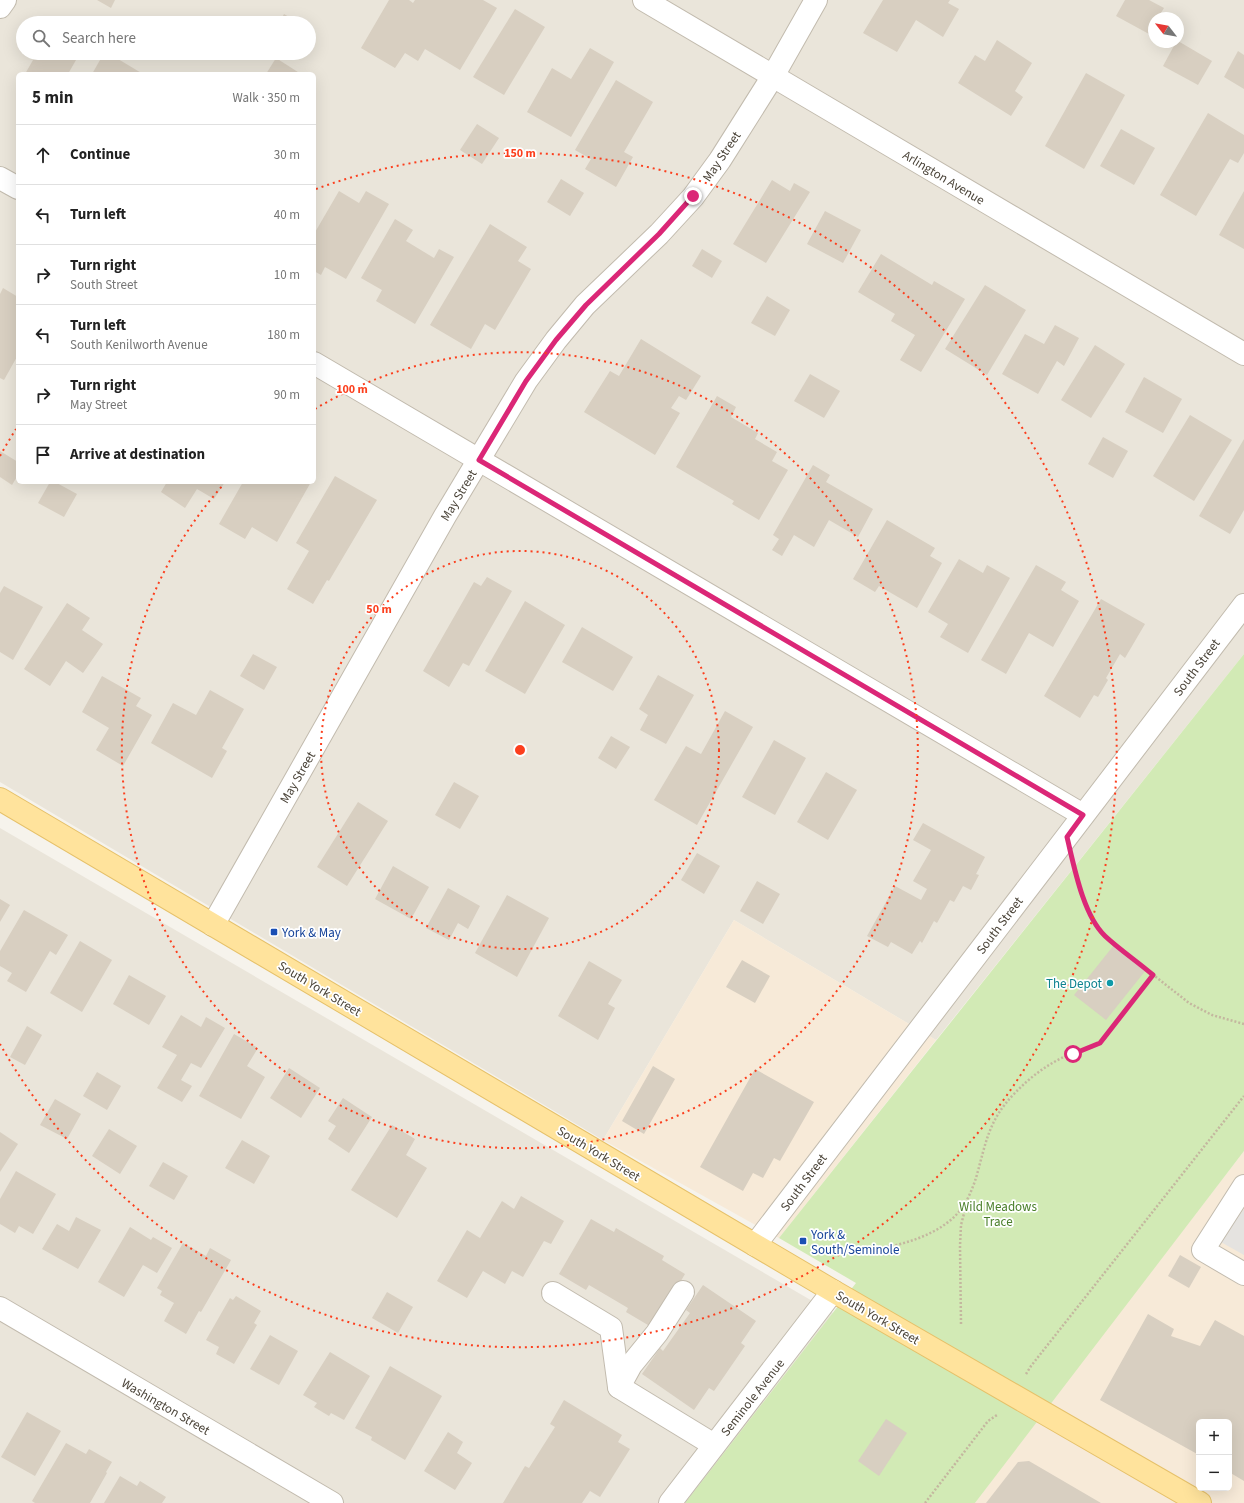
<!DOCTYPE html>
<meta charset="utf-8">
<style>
:root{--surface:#fff;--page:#f2f2f2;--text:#222;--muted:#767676;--line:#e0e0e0}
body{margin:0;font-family:"Source Sans 3",sans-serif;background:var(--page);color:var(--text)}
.controls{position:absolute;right:12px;bottom:12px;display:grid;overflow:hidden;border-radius:6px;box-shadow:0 4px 16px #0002}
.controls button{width:36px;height:36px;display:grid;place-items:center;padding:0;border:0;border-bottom:1px solid var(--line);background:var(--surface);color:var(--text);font:20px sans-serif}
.compass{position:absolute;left:1148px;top:12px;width:36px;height:36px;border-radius:50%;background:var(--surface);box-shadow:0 4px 16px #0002;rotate:301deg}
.stop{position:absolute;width:12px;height:12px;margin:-9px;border:3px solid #db2777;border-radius:50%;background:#fff}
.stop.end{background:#db2777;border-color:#fff;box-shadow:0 1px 4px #0008}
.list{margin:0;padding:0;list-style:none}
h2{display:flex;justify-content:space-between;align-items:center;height:52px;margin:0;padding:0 16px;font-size:17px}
h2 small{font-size:13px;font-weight:400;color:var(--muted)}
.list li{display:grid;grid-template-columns:26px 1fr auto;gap:12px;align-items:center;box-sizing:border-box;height:60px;padding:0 16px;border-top:1px solid var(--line)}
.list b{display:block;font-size:15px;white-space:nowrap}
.list p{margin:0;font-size:13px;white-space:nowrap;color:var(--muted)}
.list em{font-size:13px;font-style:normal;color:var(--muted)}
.icon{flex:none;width:22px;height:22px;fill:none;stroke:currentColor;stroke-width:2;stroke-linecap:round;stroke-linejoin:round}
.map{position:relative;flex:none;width:1244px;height:1503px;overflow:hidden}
.search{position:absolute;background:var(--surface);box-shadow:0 4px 16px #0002;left:16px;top:16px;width:300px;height:44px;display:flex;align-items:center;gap:10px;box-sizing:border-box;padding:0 14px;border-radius:22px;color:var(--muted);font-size:15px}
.panel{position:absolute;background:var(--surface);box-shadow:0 4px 16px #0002;left:16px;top:72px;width:300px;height:412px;border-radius:6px}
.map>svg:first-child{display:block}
.residential{fill:#eae5da;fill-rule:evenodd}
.commercial{fill:#f7ead8;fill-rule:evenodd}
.green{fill:#d2eab5}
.parking{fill:#e5e3e0}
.building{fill:#d8cfc1}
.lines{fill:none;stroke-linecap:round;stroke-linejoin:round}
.minor-casing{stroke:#c2bbae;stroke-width:24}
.major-casing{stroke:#e6c16a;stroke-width:24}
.path{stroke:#c4b79f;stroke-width:2.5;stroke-dasharray:2 2;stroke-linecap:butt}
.minor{stroke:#fff;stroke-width:22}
.major{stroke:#ffe39c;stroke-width:22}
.route{stroke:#db2777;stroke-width:5}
.ring{fill:none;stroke:#fc3f1d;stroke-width:2;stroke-dasharray:2 4}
.transit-dot{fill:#1a4fb4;stroke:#fff;stroke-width:1.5}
.culture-dot{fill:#0f9aa8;stroke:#fff;stroke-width:1.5}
.labels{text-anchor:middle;stroke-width:3.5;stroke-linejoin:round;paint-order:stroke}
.street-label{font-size:13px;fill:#4b4439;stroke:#fff}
.transit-label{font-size:13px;fill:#164399;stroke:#fff;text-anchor:start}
.culture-label{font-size:13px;fill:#0d838f;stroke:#fff;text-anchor:end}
.park-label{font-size:13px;fill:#4a7f2a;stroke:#fff}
.centre{fill:#fc3f1d;stroke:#fff;stroke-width:2}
.ring-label{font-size:12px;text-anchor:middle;font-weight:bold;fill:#fc3f1d;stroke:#fff;stroke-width:3.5;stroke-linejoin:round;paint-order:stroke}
</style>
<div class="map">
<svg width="1244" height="1503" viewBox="0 0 1244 1503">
<rect width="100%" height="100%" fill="#f6f3ec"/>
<!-- residential -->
<g class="residential">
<path d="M0 0H1244V654L936 1040 734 920 603 1140 0 782ZM1154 18H1178V42H1154ZM23 23H309V53H23ZM18 74H314V482H18Z"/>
<polygon points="0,828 833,1313 685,1503 0,1503"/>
</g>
<!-- commercial -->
<g class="commercial">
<polygon points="734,920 936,1040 779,1238 603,1140"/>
<path d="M1244 1151V1503H975L1063 1386ZM1199 1422H1229V1488H1199Z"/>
</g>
<!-- green -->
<polygon class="green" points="1244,654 1244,1151 975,1503 685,1503 856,1283 779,1238"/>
<!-- parking -->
<polygon class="parking" points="1244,1209 1244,1255 1219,1241"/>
<!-- building -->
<g class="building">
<polygon points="97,0 115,0 111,8"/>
<polygon points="389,0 409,0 413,3 415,0 483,0 497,8 460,70 425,49 418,61 405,53 395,68 361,48"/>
<polygon points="883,0 950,0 948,3 959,9 943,37 916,20 897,52 863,33"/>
<polygon points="1125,0 1149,0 1164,8 1158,18 1154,18 1154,25 1149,34 1116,16"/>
<polygon points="515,9 545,27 504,95 473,77"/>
<polygon points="284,14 299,23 279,23"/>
<polygon points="997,40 1032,63 1015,91 1023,97 1011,116 958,83 975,55 985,61"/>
<polygon points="1178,41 1212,61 1198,85 1163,66 1176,42"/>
<polygon points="590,48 614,62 571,137 527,112 552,68 571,79"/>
<polygon points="1238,51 1244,55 1244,89 1224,77"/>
<polygon points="37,53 80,53 68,74 25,74"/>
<polygon points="104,53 108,53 143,74 92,74"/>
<polygon points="276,58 301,74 266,74"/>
<polygon points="1086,73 1125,95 1084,169 1045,146"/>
<polygon points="616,80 653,102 624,152 633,157 616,187 585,169 591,159 575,150"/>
<polygon points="1208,113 1244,135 1244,153 1238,163 1230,159 1196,216 1160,195"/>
<polygon points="477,124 499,138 482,164 460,150"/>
<polygon points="1121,129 1155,148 1134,185 1100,166"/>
<polygon points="561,179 584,193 570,216 547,202"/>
<polygon points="772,180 790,191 794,183 810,192 766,263 733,244"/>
<polygon points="339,191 359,203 366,191 389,204 346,279 325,267 321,275 314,271 314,234"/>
<polygon points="1244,191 1244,249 1219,235"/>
<polygon points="825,211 861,230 843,263 807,244"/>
<polygon points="395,219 413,230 406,241 434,258 439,249 454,257 415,324 376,301 382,290 361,278"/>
<polygon points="490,224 527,247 518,261 531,269 495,330 485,324 471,349 430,325"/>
<polygon points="702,249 722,261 712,278 692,266"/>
<polygon points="881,254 932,285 934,281 965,299 921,372 900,360 915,335 891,321 895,314 858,292"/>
<polygon points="985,285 1026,310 987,375 945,349"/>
<polygon points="3,288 18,297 18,337 16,340 18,341 18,355 4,380 0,378 0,294"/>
<polygon points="767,296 790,310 775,336 751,323"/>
<polygon points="1055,325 1079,338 1064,366 1057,361 1038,394 1002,374 1025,334 1044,344"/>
<polygon points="641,339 701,376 686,400 679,396 671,408 680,413 655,455 584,412 610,371 619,376"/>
<polygon points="1095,345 1125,364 1091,418 1061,400"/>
<polygon points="810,374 840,391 824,418 794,401"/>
<polygon points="1144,377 1182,399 1163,433 1125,412"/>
<polygon points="717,396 736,407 731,417 758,433 755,439 777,452 772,461 788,470 759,520 732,504 734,501 676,467"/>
<polygon points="1190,415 1232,440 1194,501 1153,476"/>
<polygon points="1103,437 1128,451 1113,478 1088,464"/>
<polygon points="1244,439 1244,510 1230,534 1199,516"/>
<polygon points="0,451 18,462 18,475 12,485 0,477"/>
<polygon points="813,465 830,475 826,482 873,509 858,537 829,520 814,547 794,535 782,556 772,550 779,539 773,535"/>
<polygon points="335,476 377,500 329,581 327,580 313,604 287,589 309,551 296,543"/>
<polygon points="50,482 55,482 77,494 64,517 38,503"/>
<polygon points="167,482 225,482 214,499 197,489 185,508 161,492"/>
<polygon points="243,482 311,482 277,542 252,527 245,539 219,524"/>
<polygon points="887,520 935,548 930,556 942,563 917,608 879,586 875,592 853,579"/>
<polygon points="959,559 983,573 987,565 1010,578 968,653 940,637 948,624 928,612"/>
<polygon points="1036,565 1066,582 1061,590 1079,601 1053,647 1029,633 1006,674 981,660"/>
<polygon points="487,577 512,591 469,666 463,663 449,687 423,671 474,582 481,586"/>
<polygon points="4,586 43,607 13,660 0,652 0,593"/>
<polygon points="1101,599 1145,624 1125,658 1120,654 1106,678 1108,680 1098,697 1094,695 1080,718 1044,696"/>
<polygon points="525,601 565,625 525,694 485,671"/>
<polygon points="67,603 90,618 82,630 103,644 83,673 66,661 50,686 24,669"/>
<polygon points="582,627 633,657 613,691 562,662"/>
<polygon points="253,654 277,667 264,690 240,676"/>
<polygon points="658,675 694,695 666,744 640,730 648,715 639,709"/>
<polygon points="102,676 141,698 136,706 152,715 123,766 96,750 109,728 82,712"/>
<polygon points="210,690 244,709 222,748 227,751 212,778 151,743 173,703 196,715"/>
<polygon points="725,711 753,727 697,825 654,800 686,746 701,754"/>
<polygon points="611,736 630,747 616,769 598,758"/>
<polygon points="774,740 806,758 775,815 742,797"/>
<polygon points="826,772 857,790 828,840 797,822"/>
<polygon points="454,782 479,796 460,829 435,815"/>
<polygon points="358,802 388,821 347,886 317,867"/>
<polygon points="923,823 985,857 976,874 979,875 971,890 963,886 954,902 950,900 937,923 934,921 922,943 920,941 912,954 891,942 888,947 867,936 895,886 921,900 927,889 913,881 931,850 913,840"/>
<polygon points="697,853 720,866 704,894 681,880"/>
<polygon points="393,866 429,887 411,919 375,899"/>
<polygon points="757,881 780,894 763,924 740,911"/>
<polygon points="448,888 480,906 468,929 458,923 449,940 426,928"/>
<polygon points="507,895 549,918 517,977 475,953"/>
<polygon points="0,899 10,905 0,922"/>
<polygon points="24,910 68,935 56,955 50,951 26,992 7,981 12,973 0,966 0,951"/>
<polygon points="80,941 112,960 82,1012 50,993"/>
<polygon points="1114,945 1146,970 1106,1020 1074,995"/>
<polygon points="742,960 770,976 755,1003 726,987"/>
<polygon points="589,961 622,980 608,1004 615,1008 598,1040 558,1016"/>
<polygon points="129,975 166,996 149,1025 113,1004"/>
<polygon points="181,1015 201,1027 206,1017 225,1028 201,1068 191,1063 181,1080 192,1086 182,1102 157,1088 177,1055 162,1047"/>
<polygon points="27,1026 42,1035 25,1065 10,1057"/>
<polygon points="234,1034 258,1048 247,1066 265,1077 241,1119 199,1096"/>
<polygon points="653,1066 675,1079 644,1134 622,1121"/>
<polygon points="289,1068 320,1088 301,1118 270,1098"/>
<polygon points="755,1069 814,1102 780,1161 774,1158 763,1178 753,1173 743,1191 700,1167"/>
<polygon points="97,1072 121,1086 107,1110 83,1096"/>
<polygon points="343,1098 372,1117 349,1153 328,1139 336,1126 328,1121"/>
<polygon points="55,1099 81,1114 67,1139 40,1125"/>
<polygon points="392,1125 415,1139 406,1155 427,1168 397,1218 351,1190"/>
<polygon points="109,1129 137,1146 120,1174 92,1156"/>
<polygon points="0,1132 18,1144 0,1172"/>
<polygon points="242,1140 270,1156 254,1184 225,1168"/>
<polygon points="163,1162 188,1176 174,1200 149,1186"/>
<polygon points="16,1171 56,1194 33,1234 19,1226 15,1233 0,1224 0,1199"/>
<polygon points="521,1196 564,1221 551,1244 544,1241 523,1277 512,1271 505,1284 483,1271 467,1298 437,1281 467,1230 480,1238 502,1201 514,1209"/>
<polygon points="76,1217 101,1230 78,1269 42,1249 57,1224 69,1231"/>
<polygon points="591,1219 614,1232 616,1228 664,1256 662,1260 685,1274 653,1328 626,1312 628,1308 589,1285 586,1290 559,1274"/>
<polygon points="130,1227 151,1240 153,1237 172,1248 157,1273 143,1265 124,1297 98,1282"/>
<polygon points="183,1243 206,1256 210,1248 231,1260 201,1312 199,1311 186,1334 164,1321 174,1303 160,1295 162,1291 157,1288"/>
<polygon points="1180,1255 1201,1267 1189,1288 1168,1276"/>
<polygon points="703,1285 756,1321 741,1343 745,1346 714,1391 709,1388 694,1410 642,1374 660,1348 663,1351 690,1313 686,1310"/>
<polygon points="387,1292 413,1307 398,1333 372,1318"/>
<polygon points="236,1296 261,1311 254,1323 257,1325 234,1364 216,1354 219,1347 206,1340 230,1298 233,1300"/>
<polygon points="1148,1314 1174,1329 1171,1336 1200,1346 1215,1320 1244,1336 1244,1481 1229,1472 1229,1422 1199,1422 1199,1455 1100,1400"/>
<polygon points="270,1335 298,1351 279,1385 250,1369"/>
<polygon points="330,1352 370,1376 344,1420 331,1413 329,1416 314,1407 317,1403 303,1395"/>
<polygon points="390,1366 442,1396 405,1460 371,1440 372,1437 355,1428"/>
<polygon points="564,1400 622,1435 618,1442 630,1449 600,1497 590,1491 582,1503 503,1503 525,1466 529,1468 555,1427 550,1424"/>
<polygon points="27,1412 61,1431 35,1476 1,1457"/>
<polygon points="886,1419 907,1433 879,1476 858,1461"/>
<polygon points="448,1432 463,1442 457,1453 472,1463 455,1490 424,1471"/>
<polygon points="66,1443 86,1454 89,1449 112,1462 106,1472 107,1473 90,1503 35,1503 32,1501"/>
<polygon points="1029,1461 1101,1503 986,1503 1018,1462"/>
<polygon points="120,1476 137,1486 140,1481 166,1497 162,1503 104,1503"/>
</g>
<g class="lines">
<defs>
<g id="minor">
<polyline points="644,0 1244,354"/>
<polyline points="0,7 5,0"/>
<polyline points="0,178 18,188"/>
<polyline points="314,363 1083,815"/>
<polyline points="213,925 445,516 526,381 556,340 585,305 659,234 693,197 720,160 773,76 816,0"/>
<polyline points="1244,1186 1203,1250 1244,1274"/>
<polyline points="755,1245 1244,605"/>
<polyline points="553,1293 611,1328 619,1387 714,1445"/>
<polyline points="0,1308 332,1503"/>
<polyline points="619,1387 631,1365 657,1333 683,1292"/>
<polyline points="670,1503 833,1291"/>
</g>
<polyline id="major" points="0,799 833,1291 1200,1503"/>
</defs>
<!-- minor casing -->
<use href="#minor" class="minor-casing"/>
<!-- major casing -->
<use href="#major" class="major-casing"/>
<!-- path -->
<g class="path">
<polyline points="1075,868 1080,888 1091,916 1104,936 1189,1003 1212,1015 1244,1024"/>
<path d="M844 1253C880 1250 930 1242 956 1215 966 1205 972 1190 976 1178 986 1143 988 1121 1014 1094 1031 1076 1050 1062 1073 1053 1082 1050 1091 1049 1099 1044 1105 1040 1110 1031 1114 1025 1127 1008 1140 992 1153 975"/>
<polyline points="961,1324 960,1246 961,1225 967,1202"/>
<polyline points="1026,1374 1031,1366 1244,1096"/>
<polyline points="925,1503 988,1421 997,1415"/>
</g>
<!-- minor -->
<use href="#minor" class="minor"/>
<!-- major -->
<use href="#major" class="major"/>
</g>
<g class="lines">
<!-- route -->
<path class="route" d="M693 196 659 234 586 305 556 340 526 381 479 460 1083 815 1067 837C1074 866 1083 915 1105 936 1120 950 1138 962 1153 975L1100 1043 1073 1054"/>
</g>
<!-- distance rings -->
<g class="ring">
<circle cx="520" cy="750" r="199"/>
<path d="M315 409A398 398 0 1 1 224 484"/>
<path d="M0 456A597 597 0 0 1 16 429M316 189A597 597 0 1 1 0 1044"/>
</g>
<!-- markers -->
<g class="transit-dot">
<rect x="270" y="928" width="8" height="8" rx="2"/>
<rect x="799" y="1237" width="8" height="8" rx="2"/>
</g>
<circle class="culture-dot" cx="1110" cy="983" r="4"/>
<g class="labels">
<!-- street labels -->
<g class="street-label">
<text transform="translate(721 156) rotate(-56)" y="5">May Street</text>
<text transform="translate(944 177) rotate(31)" y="5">Arlington Avenue</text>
<text transform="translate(458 495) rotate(-59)" y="5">May Street</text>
<text transform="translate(1196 667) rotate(-53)" y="5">South Street</text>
<text transform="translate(297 777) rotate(-60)" y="5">May Street</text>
<text transform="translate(999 925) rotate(-53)" y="5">South Street</text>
<text transform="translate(320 988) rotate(31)" y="5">South York Street</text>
<text transform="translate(599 1153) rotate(31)" y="5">South York Street</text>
<text transform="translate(803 1182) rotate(-53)" y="5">South Street</text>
<text transform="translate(878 1317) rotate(30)" y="5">South York Street</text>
<text transform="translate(752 1397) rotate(-52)" y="5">Seminole Avenue</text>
<text transform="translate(166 1406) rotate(30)" y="5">Washington Street</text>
</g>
<!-- transit labels -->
<g class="transit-label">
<text x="282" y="937">York &amp; May</text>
<text x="811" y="1239">York &amp;<tspan x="811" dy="15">South/Seminole</tspan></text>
</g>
<!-- culture labels -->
<g class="culture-label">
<text x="1102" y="988">The Depot</text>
</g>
<!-- park labels -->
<g class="park-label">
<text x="998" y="1211">Wild Meadows<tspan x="998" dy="15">Trace</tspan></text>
</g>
</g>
<circle cx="520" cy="750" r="6" class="centre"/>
<g class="ring-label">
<text x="520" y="157">150 m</text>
<text x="352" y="393">100 m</text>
<text x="379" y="613">50 m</text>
</g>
</svg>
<div class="controls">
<button>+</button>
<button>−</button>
</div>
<svg class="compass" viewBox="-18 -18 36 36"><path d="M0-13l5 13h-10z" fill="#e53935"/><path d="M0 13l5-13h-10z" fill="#767676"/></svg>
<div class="stop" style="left:1073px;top:1054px"></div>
<div class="stop end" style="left:693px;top:196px"></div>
<div class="search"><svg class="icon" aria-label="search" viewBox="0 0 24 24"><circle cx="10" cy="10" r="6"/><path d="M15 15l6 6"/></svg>Search here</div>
<section class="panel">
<h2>5 min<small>Walk · 350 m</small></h2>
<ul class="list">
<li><svg class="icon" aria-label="ahead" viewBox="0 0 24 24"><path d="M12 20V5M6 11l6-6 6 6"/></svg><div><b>Continue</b></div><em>30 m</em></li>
<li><svg class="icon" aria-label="left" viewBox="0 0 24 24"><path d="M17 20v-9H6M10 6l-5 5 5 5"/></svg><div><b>Turn left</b></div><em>40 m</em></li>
<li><svg class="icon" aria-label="right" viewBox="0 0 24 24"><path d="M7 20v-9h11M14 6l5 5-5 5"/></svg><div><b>Turn right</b><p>South Street</p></div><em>10 m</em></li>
<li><svg class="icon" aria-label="left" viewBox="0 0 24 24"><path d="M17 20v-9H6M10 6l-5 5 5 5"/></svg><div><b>Turn left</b><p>South Kenilworth Avenue</p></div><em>180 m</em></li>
<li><svg class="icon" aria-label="right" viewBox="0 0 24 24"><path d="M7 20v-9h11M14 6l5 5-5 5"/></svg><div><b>Turn right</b><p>May Street</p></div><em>90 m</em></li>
<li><svg class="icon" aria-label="arrive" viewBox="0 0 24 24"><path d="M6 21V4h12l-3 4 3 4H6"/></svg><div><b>Arrive at destination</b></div></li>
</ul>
</section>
</div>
